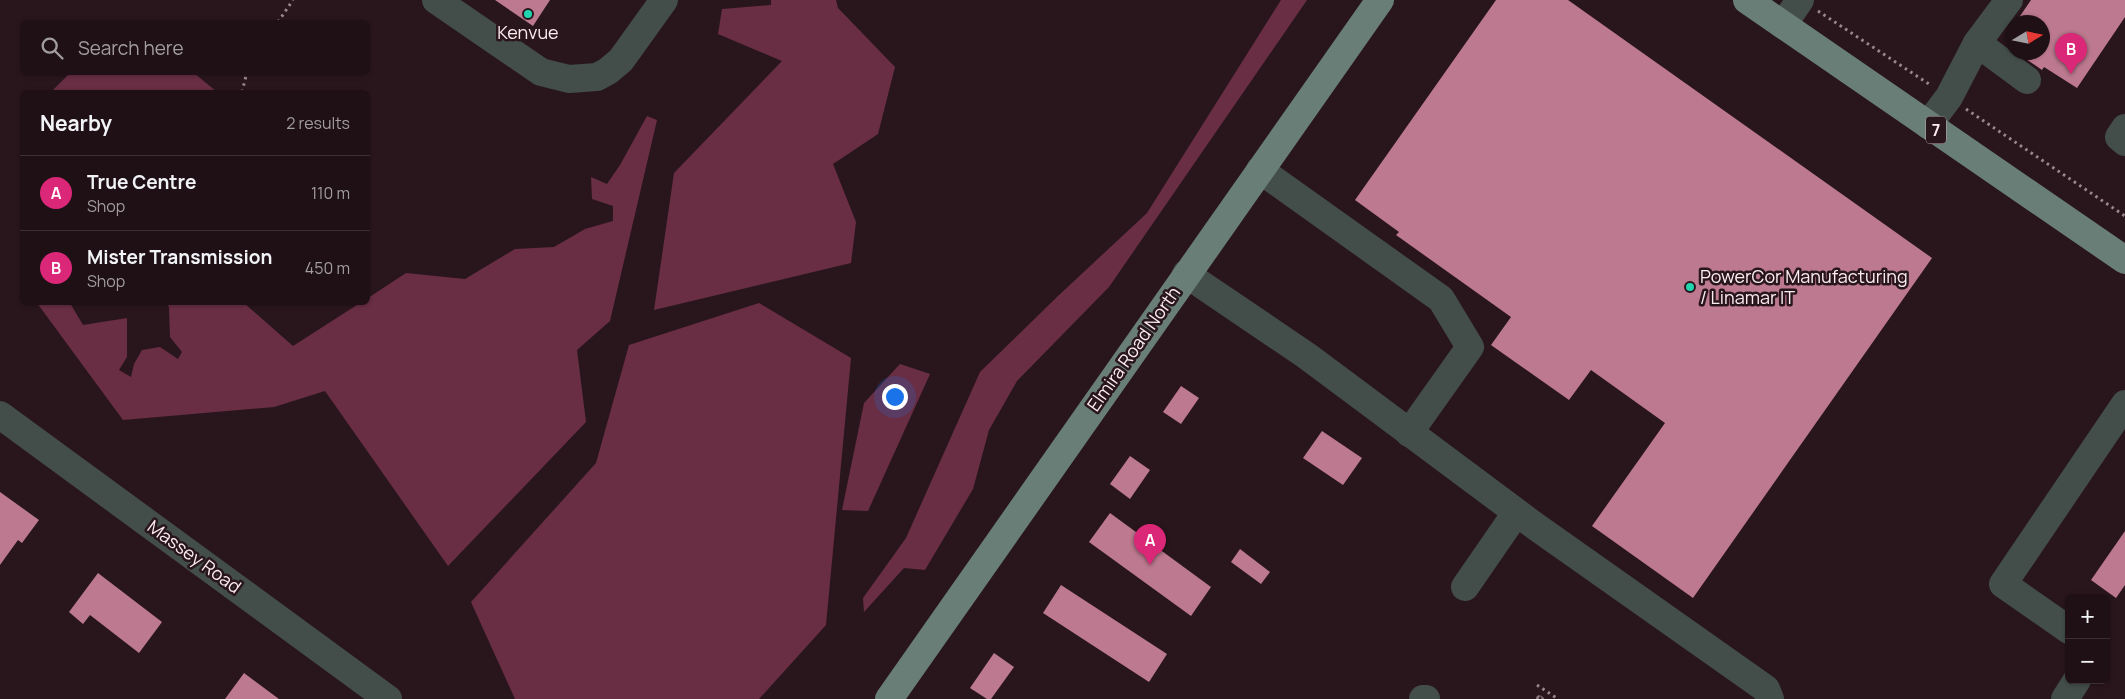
<!DOCTYPE html>
<meta charset="utf-8">
<style>
:root{--surface:#1f1015;--page:#2c1e22;--text:#f1f3f6;--muted:#a19da0;--line:#3c3034;--accent:#db2777}
body{margin:0;font-family:Manrope,sans-serif;background:var(--page);color:var(--text)}
.controls{position:absolute;right:15px;bottom:15px;display:grid;overflow:hidden;border-radius:8px;box-shadow:0 1px 4px #0004}
.controls button{width:45px;height:45px;display:grid;place-items:center;padding:0;border:0;border-bottom:1px solid var(--line);background:var(--surface);color:var(--text);font:25px sans-serif}
.compass{position:absolute;left:2005px;top:15px;width:45px;height:45px;border-radius:50%;background:var(--surface);box-shadow:0 1px 4px #0004;rotate:80deg}
.you{position:absolute;left:894px;top:396px;width:18px;height:18px;margin:-12px;border:4px solid #fff;border-radius:50%;background:#1a73e8;box-shadow:0 0 0 8px #1a73e833}
.badge{display:grid;place-items:center;width:32px;height:32px;border-radius:50%;background:var(--accent);color:#fff;font-size:16px;font-weight:700}
.pin{position:absolute;translate:-50% -41px;filter:drop-shadow(0 1px 2px #0008)}
.pin::after{content:'';position:absolute;top:26px;width:18px;height:15px;background:inherit;clip-path:polygon(0 0,100% 0,50% 100%)}
.list{margin:0;padding:0;list-style:none}
h2{display:flex;justify-content:space-between;align-items:center;height:65px;margin:0;padding:0 20px;font-size:21px}
h2 small{font-size:16px;font-weight:400;color:var(--muted)}
.list li{display:grid;grid-template-columns:32px 1fr auto;gap:15px;align-items:center;box-sizing:border-box;height:75px;padding:0 20px;border-top:1px solid var(--line)}
.list b{display:block;font-size:19px;white-space:nowrap}
.list p{margin:0;font-size:16px;white-space:nowrap;color:var(--muted)}
.list em{font-size:16px;font-style:normal;color:var(--muted)}
.icon{flex:none;width:28px;height:28px;fill:none;stroke:currentColor;stroke-width:2;stroke-linecap:round;stroke-linejoin:round}
.map{position:relative;flex:none;width:2125px;height:699px;overflow:hidden}
.search{position:absolute;background:var(--surface);box-shadow:0 1px 4px #0004;left:20px;top:20px;width:350px;height:55px;display:flex;align-items:center;gap:12px;box-sizing:border-box;padding:0 18px;border-radius:8px;color:var(--muted);font-size:19px}
.panel{position:absolute;background:var(--surface);box-shadow:0 1px 4px #0004;left:20px;top:90px;width:350px;height:215px;border-radius:8px}
.map>svg:first-child{display:block}
.forest{fill:#692e44}
.building{fill:#bc798f}
.lines{fill:none;stroke-linecap:round;stroke-linejoin:round}
.path{stroke:#98878c;stroke-width:3;stroke-dasharray:2.5 4;stroke-linecap:butt}
.minor{stroke:#434e4a;stroke-width:28}
.major{stroke:#687e77;stroke-width:28}
.rail-casing{stroke:#8d7c81;stroke-width:5.5}
.rail{stroke:#29161c;stroke-width:4;stroke-dasharray:11;stroke-linecap:butt}
.poi-dot{fill:#21d5af;stroke:#29161c;stroke-width:2}
.labels{text-anchor:middle;stroke-width:5;stroke-linejoin:round;paint-order:stroke}
.shield{fill:#29161c;stroke:#bcacb0;stroke-width:1}
.shield-label{font-size:16px;font-weight:bold;fill:#fbecf0}
.poi-label{font-size:18px;fill:#fbecf0;stroke:#29161c}
.street-label{font-size:18px;fill:#fbecf0;stroke:#29161c}
</style>
<div class="map">
<svg width="2125" height="699" viewBox="0 0 2125 699">
<rect width="100%" height="100%" fill="#29161c"/>
<!-- forest -->
<g class="forest">
<polygon points="771,0 836,0 838,8 895,67 878,134 833,164 856,222 851,263 654,310 674,173 782,61 718,34 722,9 771,5"/>
<polygon points="1281,0 1307,0 1109,287 1017,381 989,430 973,489 925,570 904,568 864,612 863,598 906,538 980,372 1058,296 1147,213"/>
<polygon points="70,73 194,73 217,92 51,92"/>
<polygon points="647,116 657,120 610,321 577,350 586,422 448,566 325,391 274,407 123,420 37,303 70,303 83,325 127,318 127,357 119,370 131,377 134,364 142,350 160,347 178,359 182,352 170,337 169,307 166,303 244,303 293,346 360,303 368,302 368,298 406,273 465,279 515,249 554,247 585,229 613,221 613,206 592,199 591,177 607,184 620,165"/>
<polygon points="759,303 851,358 826,625 759,699 515,699 471,602 596,463 629,345"/>
<polygon points="900,364 930,374 868,511 842,510 864,403"/>
</g>
<!-- building -->
<g class="building">
<polygon points="495,0 550,0 533,26"/>
<polygon points="1496,0 1568,0 1932,258 1693,598 1592,526 1665,423 1591,370 1569,400 1491,345 1511,317 1396,235 1399,232 1355,200"/>
<polygon points="2031,0 2125,0 2125,17 2077,88 2044,67 2042,70 2016,52 2042,52 2042,22 2016,22"/>
<polygon points="1181,386 1199,398 1181,424 1163,412"/>
<polygon points="1322,431 1362,458 1343,485 1303,458"/>
<polygon points="1130,456 1150,470 1130,499 1110,484"/>
<polygon points="0,492 39,520 22,543 18,540 0,565"/>
<polygon points="1110,513 1211,587 1191,616 1089,542"/>
<polygon points="2125,531 2125,585 2116,598 2091,580"/>
<polygon points="1240,549 1270,572 1261,584 1231,562"/>
<polygon points="98,573 162,622 139,653 90,615 83,624 69,612"/>
<polygon points="1061,585 1167,654 1149,682 1043,613"/>
<polygon points="994,653 1014,667 991,699 987,699 970,688"/>
<polygon points="244,673 279,699 225,699"/>
</g>
<g class="lines">
<!-- path -->
<g class="path">
<polyline points="1818,11 1932,86"/>
<polyline points="278,22 293,0"/>
<polyline points="242,92 247,72"/>
<polyline points="1966,109 2125,216"/>
<polyline points="1537,685 1558,699"/>
</g>
<!-- minor -->
<g class="minor">
<polyline points="436,0 541,72 569,79 597,77 608,71 621,60 664,0"/>
<polyline points="1783,25 1800,0"/>
<polyline points="1977,43 2027,80"/>
<polyline points="1928,125 1949,97 1977,43 2009,0"/>
<polyline points="2125,128 2119,137 2125,142"/>
<polyline points="1260,170 1441,299 1470,347 1409,433"/>
<polyline points="1186,274 1307,356 1535,526 1766,689 1770,699"/>
<polyline points="0,415 388,699"/>
<polyline points="1465,587 1516,513"/>
<polyline points="2069,630 2003,584 2125,404"/>
<polyline points="1423,699 1426,699"/>
<polyline points="2065,699 2077,680"/>
</g>
<!-- major -->
<g class="major">
<polyline points="1747,0 2125,260"/>
<polyline points="889,699 1380,0"/>
</g>
<defs>
<polyline id="rail" points="1539,698 1541,699"/>
</defs>
<!-- rail casing -->
<use href="#rail" class="rail-casing"/>
<!-- rail -->
<use href="#rail" class="rail"/>
</g>
<!-- markers -->
<g class="poi-dot">
<circle cx="528" cy="14" r="5"/>
<circle cx="1690" cy="287" r="5"/>
</g>
<g class="labels">
<!-- shield labels -->
<rect class="shield" x="1926" y="116.5" width="20" height="27" rx="4"/>
<g class="shield-label">
<text x="1936" y="136">7</text>
</g>
<!-- poi labels -->
<g class="poi-label">
<text x="528" y="39">Kenvue</text>
<text x="1700" y="283" text-anchor="start">PowerCor Manufacturing<tspan x="1700" dy="21">/ Linamar IT</tspan></text>
</g>
<!-- street labels -->
<g class="street-label">
<text transform="translate(1134 349) rotate(-55)" y="6">Elmira Road North</text>
<text transform="translate(194 557) rotate(36)" y="6">Massey Road</text>
</g>
</g>
</svg>
<div class="controls">
<button>+</button>
<button>−</button>
</div>
<svg class="compass" viewBox="-18 -18 36 36"><path d="M0-13l5 13h-10z" fill="#e53935"/><path d="M0 13l5-13h-10z" fill="#a19da0"/></svg>
<div class="you"></div>
<div class="pin badge" style="left:1150px;top:565px">A</div>
<div class="pin badge" style="left:2071px;top:74px">B</div>
<div class="search"><svg class="icon" aria-label="search" viewBox="0 0 24 24"><circle cx="10" cy="10" r="6"/><path d="M15 15l6 6"/></svg>Search here</div>
<section class="panel">
<h2>Nearby<small>2 results</small></h2>
<ul class="list">
<li><span class="badge">A</span><div><b>True Centre</b><p>Shop</p></div><em>110 m</em></li>
<li><span class="badge">B</span><div><b>Mister Transmission</b><p>Shop</p></div><em>450 m</em></li>
</ul>
</section>
</div>
